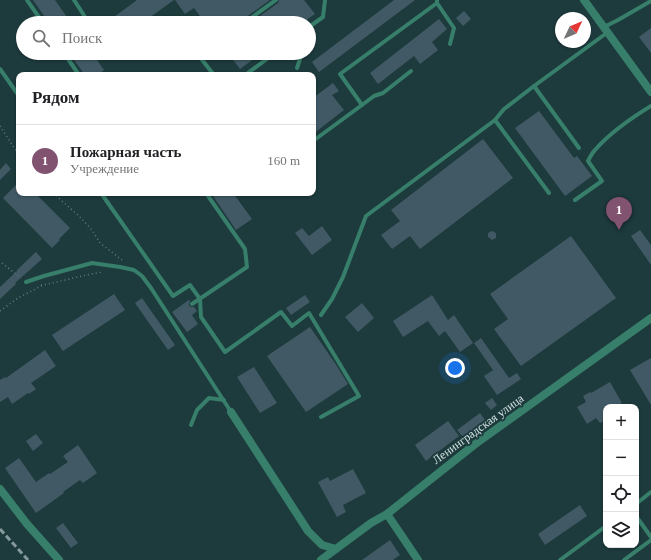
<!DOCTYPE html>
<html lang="ru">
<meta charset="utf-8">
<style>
:root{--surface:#fff;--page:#f2f2f2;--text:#202124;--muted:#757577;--line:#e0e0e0;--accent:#815370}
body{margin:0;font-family:Georgia,serif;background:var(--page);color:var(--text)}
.controls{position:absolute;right:12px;bottom:12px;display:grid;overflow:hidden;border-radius:8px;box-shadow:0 1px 3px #0004}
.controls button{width:36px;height:36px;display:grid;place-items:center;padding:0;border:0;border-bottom:1px solid var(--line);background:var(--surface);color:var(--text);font:20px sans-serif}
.compass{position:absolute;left:555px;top:12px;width:36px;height:36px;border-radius:50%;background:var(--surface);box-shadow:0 1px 3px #0004;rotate:46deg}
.you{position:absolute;left:455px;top:368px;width:14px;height:14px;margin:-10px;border:3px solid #fff;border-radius:50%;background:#1a73e8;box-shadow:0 0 0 6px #1a73e833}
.badge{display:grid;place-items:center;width:26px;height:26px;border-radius:50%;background:var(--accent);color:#fff;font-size:13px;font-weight:700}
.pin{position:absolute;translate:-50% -33px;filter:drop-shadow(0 1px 2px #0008)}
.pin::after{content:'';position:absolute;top:21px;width:14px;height:12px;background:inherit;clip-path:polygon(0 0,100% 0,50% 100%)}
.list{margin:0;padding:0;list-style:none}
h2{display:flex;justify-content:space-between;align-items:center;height:52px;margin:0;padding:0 16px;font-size:17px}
h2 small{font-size:13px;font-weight:400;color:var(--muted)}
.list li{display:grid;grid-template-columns:26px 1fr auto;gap:12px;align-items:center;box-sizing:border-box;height:72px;padding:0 16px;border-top:1px solid var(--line)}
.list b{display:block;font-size:15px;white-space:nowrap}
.list p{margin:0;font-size:13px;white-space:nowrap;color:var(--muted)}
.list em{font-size:13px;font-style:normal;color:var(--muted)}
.icon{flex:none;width:22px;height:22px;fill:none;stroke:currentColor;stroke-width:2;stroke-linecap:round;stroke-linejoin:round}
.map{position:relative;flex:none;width:651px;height:560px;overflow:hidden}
.search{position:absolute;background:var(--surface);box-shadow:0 1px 3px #0004;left:16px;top:16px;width:300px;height:44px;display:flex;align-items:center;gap:10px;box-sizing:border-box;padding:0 14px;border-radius:22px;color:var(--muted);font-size:15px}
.panel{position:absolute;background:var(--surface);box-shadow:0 1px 3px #0004;left:16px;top:72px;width:300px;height:124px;border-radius:8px}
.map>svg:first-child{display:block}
.building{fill:#415965}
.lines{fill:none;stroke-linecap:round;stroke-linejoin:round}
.path{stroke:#647c7d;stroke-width:1.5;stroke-dasharray:1 3;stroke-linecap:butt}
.service{stroke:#377f6a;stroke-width:4}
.minor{stroke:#377f6a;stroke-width:8}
.tertiary{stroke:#377f6a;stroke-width:8}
.rail{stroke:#849a9b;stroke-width:3;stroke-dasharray:6 3;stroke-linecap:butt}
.labels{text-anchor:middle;stroke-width:4;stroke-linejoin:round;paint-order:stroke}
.street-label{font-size:12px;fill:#d4e4e5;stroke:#1d3a3c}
</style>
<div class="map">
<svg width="651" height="560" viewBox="0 0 651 560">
<rect width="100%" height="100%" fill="#1d3a3c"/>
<!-- building -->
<g class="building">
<polygon points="33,0 55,0 71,23 49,23"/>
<polygon points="137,0 174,0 142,23 118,23 114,17"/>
<polygon points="175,0 270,0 242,20 241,23 205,23 194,8 185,14"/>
<polygon points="279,0 304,0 315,14 302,23 250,23 278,3"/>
<polygon points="394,0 415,0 319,72 312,62"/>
<polygon points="464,11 471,19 463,26 456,18"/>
<polygon points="439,19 447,29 432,42 438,50 420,64 414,56 378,84 370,73"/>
<polygon points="651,28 651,53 639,37"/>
<polygon points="69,53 92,53 104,70 98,75 85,75"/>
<polygon points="228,53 262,53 240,69"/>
<polygon points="333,83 339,91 332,95 344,110 313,134 313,98"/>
<polygon points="539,111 574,158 577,156 592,176 565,196 515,128"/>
<polygon points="483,139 513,178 420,249 410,236 392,249 381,235 400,221 391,210"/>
<polygon points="6,163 11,169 0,180 0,170"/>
<polygon points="19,182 19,193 35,193 70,228 59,239 60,240 52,248 3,198"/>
<polygon points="211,193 233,193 252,219 236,230"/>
<polygon points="322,226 332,240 312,255 295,233 302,228 309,236"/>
<polygon points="640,230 651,245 651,265 631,236"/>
<polygon points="492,231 496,233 496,238 492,240 488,237 488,233"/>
<polygon points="571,236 616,298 521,366 494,329 508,319 490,294"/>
<polygon points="36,252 42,259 15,283 16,284 0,299 0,287 17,271 17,270"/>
<polygon points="114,294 125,310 63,351 52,335"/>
<polygon points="305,295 310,302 291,315 286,308"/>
<polygon points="432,295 448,320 454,315 473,343 460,352 445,331 439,336 428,321 403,337 393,321"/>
<polygon points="142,298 175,345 168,350 135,303"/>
<polygon points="189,300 190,301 189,304 189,306 192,307 194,307 197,311 192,315 198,324 187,332 172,312"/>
<polygon points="362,303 374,318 358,332 345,317"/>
<polygon points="310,327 335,363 348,384 306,412 267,356"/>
<polygon points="481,338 509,378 517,373 521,379 497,395 484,376 493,370 474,343"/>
<polygon points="45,350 56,366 31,383 36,389 29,394 28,393 12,404 8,397 0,402 0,380 5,377 6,378"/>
<polygon points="651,358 651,405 630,370"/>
<polygon points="254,367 277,403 260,413 237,377"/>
<polygon points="610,382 622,403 615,407 606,407 606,420 600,423 596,418 587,424 577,407 586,402 583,396 590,392 591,393"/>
<polygon points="492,398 497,405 491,410 485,403"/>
<polygon points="480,413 485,420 463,437 457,430"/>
<polygon points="448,421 459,436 426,461 415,445"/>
<polygon points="36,434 43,443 33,451 26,441"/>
<polygon points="78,445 97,473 83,483 80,480 63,492 64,493 36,513 5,468 19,458 36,482 49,473 50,474 68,462 63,456"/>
<polygon points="353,469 366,493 343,505 346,512 337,517 318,482 328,477 330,481"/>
<polygon points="580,505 587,516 545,545 538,534"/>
<polygon points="63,523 78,543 71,548 56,528"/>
<polygon points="390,540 400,555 393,560 362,560"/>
</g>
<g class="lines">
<!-- path -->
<g class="path">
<polyline points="0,126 19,155"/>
<polyline points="53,193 79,216 92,230 100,243 122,260"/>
<polyline points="2,263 21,278"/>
<path d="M41 285H43C63 281 83 275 103 272"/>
<polyline points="0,311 18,298 43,285"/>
</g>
<!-- service -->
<g class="service">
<polyline points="27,0 43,23"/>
<polyline points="74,0 89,23"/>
<polyline points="437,3 454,28 450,44"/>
<polyline points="244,23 276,0"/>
<polyline points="309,27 323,17 325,0"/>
<polyline points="604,27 618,20 651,1"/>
<polyline points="64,53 79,75"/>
<polyline points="203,53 199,56 214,75"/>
<polyline points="297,68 302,53"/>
<polyline points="0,69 19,96"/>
<polyline points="245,75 275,53"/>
<polyline points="534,86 579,148"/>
<polyline points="362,105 374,96 383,93 411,71"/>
<polyline points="495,120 549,193"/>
<polyline points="313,141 362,105 340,74 437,3 437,0"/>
<polyline points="101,193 173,296 190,285 200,299 201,317 225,352 281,312 292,326 309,313 359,396 321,417"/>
<path d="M575 200 602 181 588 161C590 157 592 153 595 150 609 134 633 117 651 106"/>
<polyline points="26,282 44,276 92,263 120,267 134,270 142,276 151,288 231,412"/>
<polyline points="192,304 247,267 245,249 206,193"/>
<polyline points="321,315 332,299 343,277 366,216 495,120 504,109 534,86 608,32"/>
<polyline points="191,425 197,410 209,398 224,400"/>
<polyline points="636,504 651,492"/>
<polyline points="636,516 651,537"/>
<polyline points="560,560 606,526"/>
<polyline points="624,560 651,540"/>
</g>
<!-- minor -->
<g class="minor">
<polyline points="231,412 308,531 322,545 336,549"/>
<polyline points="0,489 27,524 59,560"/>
<polyline points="387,514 418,560"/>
<polyline points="321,560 371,523 387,514 474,445 651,318"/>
</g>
<!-- tertiary -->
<polyline class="tertiary" points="584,0 651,92"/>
<!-- rail -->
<polyline class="rail" points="0,529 28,560"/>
</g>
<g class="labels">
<!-- street labels -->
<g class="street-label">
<text transform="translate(478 429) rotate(-36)" y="4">Ленинградская улица</text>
</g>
</g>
</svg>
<div class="controls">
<button>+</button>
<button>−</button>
<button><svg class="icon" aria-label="locate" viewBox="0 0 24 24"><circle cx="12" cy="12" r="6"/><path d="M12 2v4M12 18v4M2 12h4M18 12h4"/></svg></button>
<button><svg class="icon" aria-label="layers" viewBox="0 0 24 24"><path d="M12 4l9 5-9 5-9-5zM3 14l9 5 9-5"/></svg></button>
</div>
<svg class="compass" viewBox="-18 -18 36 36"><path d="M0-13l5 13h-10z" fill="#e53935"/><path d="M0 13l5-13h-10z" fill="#757577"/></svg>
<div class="you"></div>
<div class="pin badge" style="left:619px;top:230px">1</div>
<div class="search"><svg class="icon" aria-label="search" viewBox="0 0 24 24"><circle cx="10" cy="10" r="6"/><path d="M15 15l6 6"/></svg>Поиск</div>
<section class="panel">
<h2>Рядом<small></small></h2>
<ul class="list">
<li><span class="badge">1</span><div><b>Пожарная часть</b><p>Учреждение</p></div><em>160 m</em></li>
</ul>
</section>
</div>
